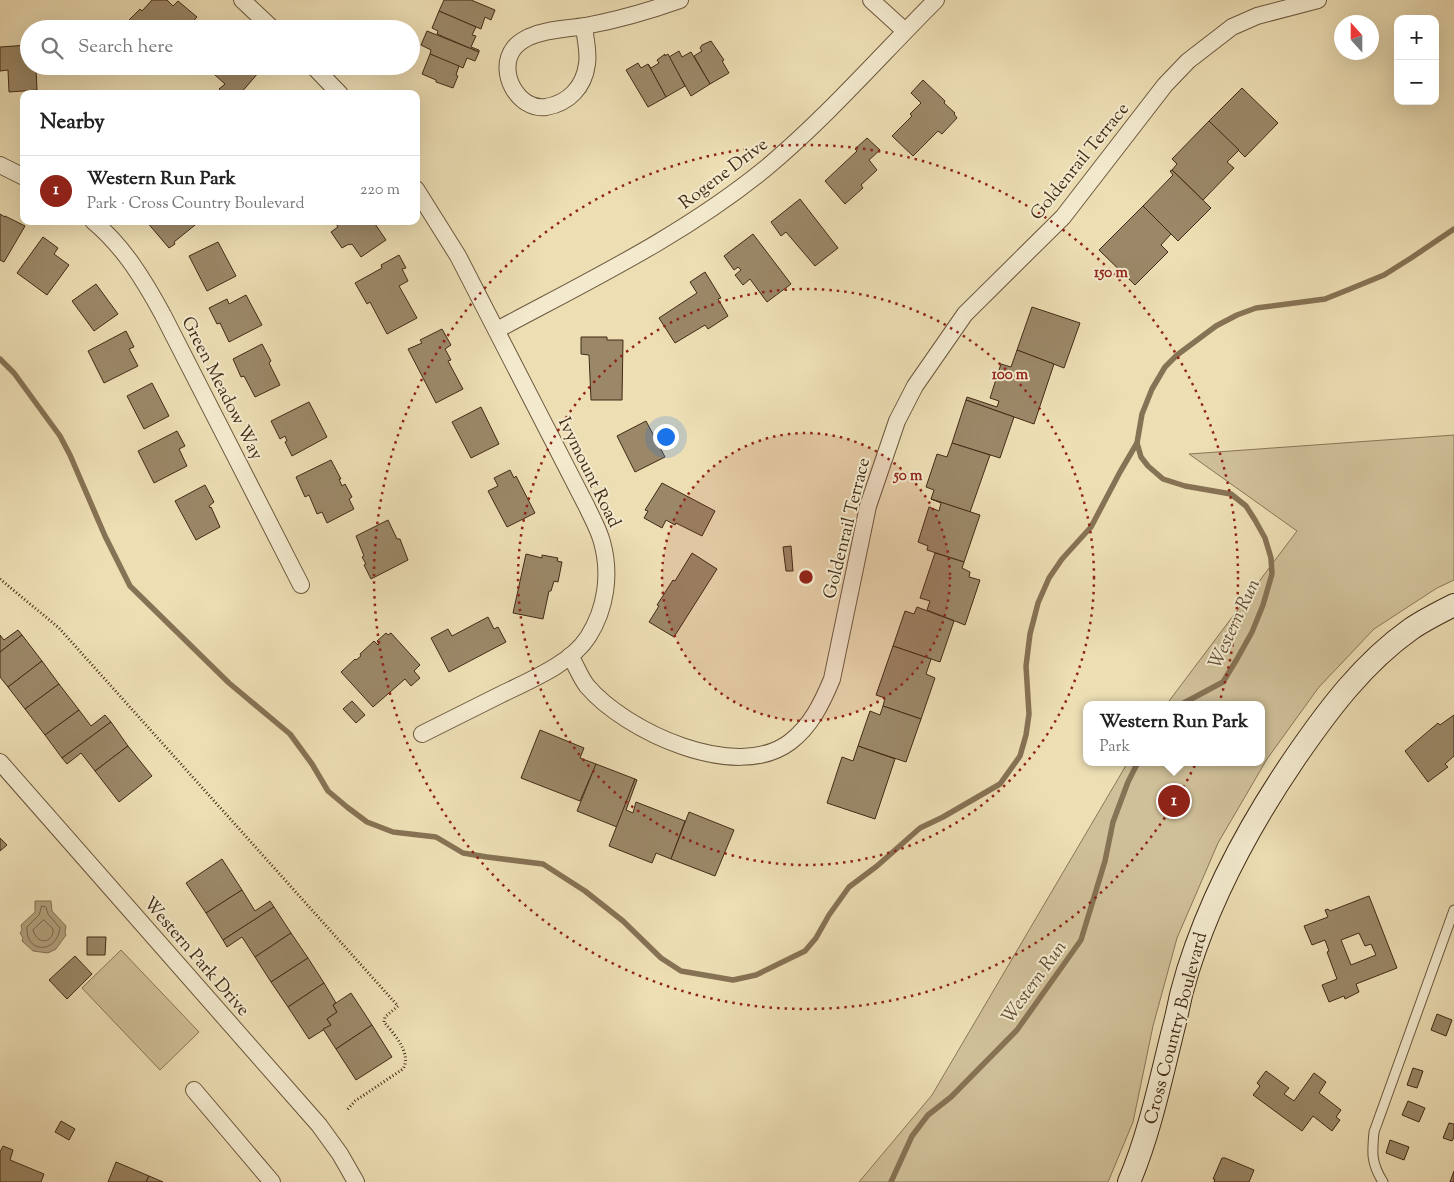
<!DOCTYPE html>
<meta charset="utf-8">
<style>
:root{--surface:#fff;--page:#f6f6f6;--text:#222;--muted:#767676;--line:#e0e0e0;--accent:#8f2418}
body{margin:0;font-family:"Sorts Mill Goudy",serif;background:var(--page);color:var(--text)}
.controls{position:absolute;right:15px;top:15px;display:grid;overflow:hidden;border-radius:10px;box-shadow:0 5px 20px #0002}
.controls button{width:45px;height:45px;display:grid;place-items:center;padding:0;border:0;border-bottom:1px solid var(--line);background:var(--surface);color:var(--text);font:25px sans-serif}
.compass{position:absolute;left:1334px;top:15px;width:45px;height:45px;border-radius:50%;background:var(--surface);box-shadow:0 5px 20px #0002;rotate:339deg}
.you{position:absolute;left:665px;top:436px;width:18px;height:18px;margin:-12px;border:4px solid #fff;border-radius:50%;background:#1a73e8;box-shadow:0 0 0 8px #1a73e833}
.badge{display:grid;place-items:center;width:32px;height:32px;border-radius:50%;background:var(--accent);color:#fff;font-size:16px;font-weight:700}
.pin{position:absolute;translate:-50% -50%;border:2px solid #fff;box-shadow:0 1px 5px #0006}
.popup{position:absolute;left:1083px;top:701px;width:182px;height:65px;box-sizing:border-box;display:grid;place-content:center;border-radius:10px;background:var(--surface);filter:drop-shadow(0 1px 4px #0005);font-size:16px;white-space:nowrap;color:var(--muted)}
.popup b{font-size:19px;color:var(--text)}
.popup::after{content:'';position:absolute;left:50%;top:100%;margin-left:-10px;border:10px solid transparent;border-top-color:var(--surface)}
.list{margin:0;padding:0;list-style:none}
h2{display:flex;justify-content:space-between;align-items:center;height:65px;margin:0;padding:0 20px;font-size:21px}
h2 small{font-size:16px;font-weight:400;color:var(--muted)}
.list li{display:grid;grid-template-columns:32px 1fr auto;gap:15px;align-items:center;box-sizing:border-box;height:70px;padding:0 20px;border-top:1px solid var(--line)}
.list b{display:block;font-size:19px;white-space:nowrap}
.list p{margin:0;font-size:16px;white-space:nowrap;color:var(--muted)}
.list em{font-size:16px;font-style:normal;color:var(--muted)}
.icon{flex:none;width:28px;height:28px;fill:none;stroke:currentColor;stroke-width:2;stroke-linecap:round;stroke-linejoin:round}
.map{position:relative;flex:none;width:1454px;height:1182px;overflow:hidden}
.search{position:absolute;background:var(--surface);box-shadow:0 5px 20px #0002;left:20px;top:20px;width:400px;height:55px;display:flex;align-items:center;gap:12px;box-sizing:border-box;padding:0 18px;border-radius:28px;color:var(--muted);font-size:19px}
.panel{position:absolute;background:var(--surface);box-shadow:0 5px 20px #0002;left:20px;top:90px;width:400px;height:135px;border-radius:10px}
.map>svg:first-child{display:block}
.green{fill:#d0c099;stroke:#897658}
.water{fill:#b3a17e;stroke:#867254}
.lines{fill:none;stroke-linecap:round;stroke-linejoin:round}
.shore{stroke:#7a664a;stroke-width:1}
.stream{stroke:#867254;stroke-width:5.5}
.building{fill:#9b8868;stroke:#422b16;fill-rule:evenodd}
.lane-casing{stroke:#6d583e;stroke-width:11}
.street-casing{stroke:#6d583e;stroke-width:18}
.secondary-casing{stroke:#422b16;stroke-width:24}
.path{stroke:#422b16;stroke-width:3;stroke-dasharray:1 2.5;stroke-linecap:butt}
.lane{stroke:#f3eace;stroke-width:9}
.street{stroke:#f3eace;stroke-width:16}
.secondary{stroke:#f3eace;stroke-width:22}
.ring{fill:none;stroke:#8f2418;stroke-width:2.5;stroke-dasharray:2.5 5}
.labels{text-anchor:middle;stroke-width:4;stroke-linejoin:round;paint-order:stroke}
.street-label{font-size:18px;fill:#422b16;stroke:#f3eace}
.water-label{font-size:19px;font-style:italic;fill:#644e35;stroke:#f3eace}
.centre{fill:#8f2418;stroke:#f3eace;stroke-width:2.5}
.ring-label{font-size:15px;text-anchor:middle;font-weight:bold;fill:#8f2418;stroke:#f3eace;stroke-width:4;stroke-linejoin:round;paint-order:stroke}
</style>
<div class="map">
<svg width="1454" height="1182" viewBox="0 0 1454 1182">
<rect width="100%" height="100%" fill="#eddeb4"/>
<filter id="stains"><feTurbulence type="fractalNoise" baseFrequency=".004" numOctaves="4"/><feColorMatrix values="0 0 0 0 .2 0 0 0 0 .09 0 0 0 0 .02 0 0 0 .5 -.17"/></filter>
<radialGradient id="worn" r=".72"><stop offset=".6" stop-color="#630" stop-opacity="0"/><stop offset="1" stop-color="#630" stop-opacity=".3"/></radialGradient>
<!-- green -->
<g class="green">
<polygon points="1454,435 1454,580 1437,588 1374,629 1319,687 1267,759 1218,843 1177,938 1153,1026 1133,1122 1108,1182 859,1182 932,1095 1128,762 1262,762 1262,705 1166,705 1297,531 1189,454"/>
<polygon points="121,950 199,1032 160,1070 82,988"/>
</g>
<!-- water -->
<polygon class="water" points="35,901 51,901 52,911 66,926 65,932 66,935 56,949 48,953 33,951 22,941 23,938 20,933 22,930 21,925 35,912"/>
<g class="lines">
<!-- shore -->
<g class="shore">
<path d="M42 906 46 907 48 914 60 928C56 955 25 953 27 927L39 915Z"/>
<path d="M44 920 53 929C54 943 37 946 33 930Z"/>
</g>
<!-- stream -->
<g class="stream">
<polyline points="0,359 14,373 60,436 70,455 105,536 130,586 229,683 290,734 312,764 328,791 347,807 367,822 393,832 436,837 463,853 487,857 543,864 585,891 623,921 661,958 681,971 733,980 756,975 805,951 816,938 829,915 849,887 877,866 920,828 943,817 1000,784 1020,756 1026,735 1029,714 1026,666 1030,634 1038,603 1049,578 1062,559 1091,527 1120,472 1137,443"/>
<polyline points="1180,705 1223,682 1237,659 1252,632 1263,605 1272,574 1271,558 1265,538 1255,520 1246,506 1231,494 1185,486 1163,479 1148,466 1141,457 1137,443 1142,414 1152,389 1165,367 1177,355 1216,326 1237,315 1256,308 1325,299 1350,289 1384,275 1411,258 1454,229"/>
<polyline points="891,1182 912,1136 928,1115 951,1097 1017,1030 1081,940 1105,861 1113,822 1128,782 1138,762"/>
</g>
</g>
<!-- building -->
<g class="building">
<polygon points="152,0 167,0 173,6 178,1 197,17 186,29 139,29 129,20 140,9 142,11"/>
<polygon points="444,0 471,0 495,10 491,20 485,17 481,29 439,11"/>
<polygon points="439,11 476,27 472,35 476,36 471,47 479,50 479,52 437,34 438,31 432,28"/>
<polygon points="427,31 479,52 475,61 467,58 463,68 430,54 431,50 421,45"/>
<polygon points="711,41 724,60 722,61 729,73 710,84 694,56 702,51 700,48 702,45"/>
<polygon points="29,45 29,66 38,66 38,68 36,68 37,90 9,92 8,70 0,71 0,47"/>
<polygon points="679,51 682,57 691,52 710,84 691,96 669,57"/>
<polygon points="430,54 459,66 456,75 458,76 453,88 436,82 436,80 422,74"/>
<polygon points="665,54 665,56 668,54 685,86 666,97 648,64 651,68 659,63 657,60"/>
<polygon points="638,63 641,68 648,64 666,97 648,107 626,70"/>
<polygon points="252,66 259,72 240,94 224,94 219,89 225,84 206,67"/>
<polygon points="923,80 945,101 944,103 955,113 954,114 957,118 942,134 938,131 913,156 892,136 912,116 910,114 921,103 911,93"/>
<polygon points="1242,88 1278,123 1245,157 1209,121"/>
<polygon points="1209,121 1239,150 1227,162 1234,168 1203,200 1172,170 1177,164 1172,159"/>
<polygon points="867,138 880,150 869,160 877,170 861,185 863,188 845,204 825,181 857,151 855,149"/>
<polygon points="1172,170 1211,208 1178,241 1143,206 1173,175 1170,171"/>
<polygon points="800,199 838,248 815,266 786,232 781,236 771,222"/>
<polygon points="1143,206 1171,234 1161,245 1168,252 1135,285 1099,250"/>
<polygon points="0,214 5,217 5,216 25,226 4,262 0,260"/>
<polygon points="146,221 200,221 174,242 175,244 169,248"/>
<polygon points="340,221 373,221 386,240 361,257 352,244 350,245 349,244 342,248 331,232 338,227 336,224"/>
<polygon points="753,234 791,284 767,302 750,279 743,285 735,275 741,270 738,267 734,270 724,256"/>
<polygon points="43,237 58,248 54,254 69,265 47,295 17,273"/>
<polygon points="218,242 236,276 207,291 189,256"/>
<polygon points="399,255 406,268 402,269 408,281 399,286 417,318 387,334 370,302 367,304 355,283 382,268 381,265"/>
<polygon points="705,272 721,298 718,299 728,316 708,329 705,325 675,343 659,318 697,293 690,282"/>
<polygon points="96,284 118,314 94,331 72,301"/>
<polygon points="246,295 262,325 229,342 220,323 217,324 209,308 227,299 229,304"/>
<polygon points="1032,307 1080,323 1064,368 1017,350"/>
<polygon points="442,329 451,345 445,349 451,360 448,361 463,389 436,403 408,349 422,343 420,340"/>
<polygon points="126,331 134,347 129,349 138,366 104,383 88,351"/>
<polygon points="581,337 607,337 607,340 623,340 622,400 591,400 589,355 581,354"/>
<polygon points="262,344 271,361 269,363 280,385 255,397 244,376 241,377 233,359"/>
<polygon points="1017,350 1054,364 1034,424 966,400 967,397 997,407 999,401 990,398 1001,364 1011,367"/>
<polygon points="152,383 169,416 144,429 127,396"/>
<polygon points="966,400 1014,417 1000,458 952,443"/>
<polygon points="309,402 327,437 292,456 285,442 287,441 285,436 280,439 271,421"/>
<polygon points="481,407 499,444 471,458 452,422"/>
<polygon points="646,421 665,457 635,472 617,436"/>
<polygon points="177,431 185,446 179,449 187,466 154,483 138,451"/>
<polygon points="952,443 990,455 970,512 931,499 934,490 926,487 937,454 947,457"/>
<polygon points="331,460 341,479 339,479 342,486 345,484 352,497 349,499 354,509 327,523 322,512 317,514 309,495 305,497 296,477"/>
<polygon points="510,470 514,478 516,476 535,513 507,527 488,491 498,486 494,478"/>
<polygon points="662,483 715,511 702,536 676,523 675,525 666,520 662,528 644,518 648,511 645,510"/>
<polygon points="205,485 214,502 209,506 210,508 211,507 220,527 196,540 175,501"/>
<polygon points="931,499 980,515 964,562 927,550 928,546 918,542 929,507 939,511 941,503"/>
<polygon points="388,520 397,539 400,539 408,560 371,579 364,565 366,564 362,557 364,556 356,536"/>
<polygon points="791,546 793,571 786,571 783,547"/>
<polygon points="692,553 717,569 674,637 649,622 659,606 657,605 673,580 675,581"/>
<polygon points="935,553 964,562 962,568 970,572 969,577 980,580 965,625 927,610 930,601 920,598"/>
<polygon points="526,554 542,558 542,555 558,558 557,561 562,562 558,582 554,581 551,591 549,591 543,619 513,613"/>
<polygon points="917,607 954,621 940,662 893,646 905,611 914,614"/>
<polygon points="488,617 494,629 498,627 506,642 449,672 431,638 448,629 452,636"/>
<polygon points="18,630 22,635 0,652 0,635 4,640"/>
<polygon points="386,633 388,635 391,633 420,665 414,671 420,678 411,686 405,679 373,707 341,672 355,659 356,660 361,656 360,654 374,641 378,645 379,644 377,641"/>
<polygon points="22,635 42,661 8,687 0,677 0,652"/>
<polygon points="893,646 931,659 926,674 935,678 921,719 883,706 885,698 876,695"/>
<polygon points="42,661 59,684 25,709 8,687"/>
<polygon points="59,684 79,710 45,735 25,709"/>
<polygon points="352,701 365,715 356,723 343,709"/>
<polygon points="883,706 921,719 906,762 858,746 870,711 880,715"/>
<polygon points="79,710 91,726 105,715 111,722 62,758 45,735"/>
<polygon points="1454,715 1454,756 1445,764 1448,767 1428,782 1405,751 1438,723 1440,725"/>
<polygon points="111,722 128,746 95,771 81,753 67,764 62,758"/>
<polygon points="540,730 584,748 580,758 596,764 580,801 521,778"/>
<polygon points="128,746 152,776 119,802 95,771"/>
<polygon points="858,746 895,759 875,819 827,803 842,757 853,761"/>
<polygon points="596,764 635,779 617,827 577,811"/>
<polygon points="635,779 637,780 626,810 633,813 636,802 685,821 671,859 656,853 652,863 609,846"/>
<polygon points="689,812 734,830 715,876 671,859"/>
<polygon points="0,838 7,845 0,851"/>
<polygon points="222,859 242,890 206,913 186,883"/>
<polygon points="242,890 255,911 270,901 274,907 223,940 206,913"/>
<path d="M1369 896 1397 968 1356 984 1359 992 1345 999 1344 996 1329 1002 1322 985 1337 979 1327 952 1329 951 1325 940 1312 945 1304 926 1328 917 1325 910 1328 909 1330 911ZM1359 933 1365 946 1371 944 1376 955 1351 965 1341 940Z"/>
<polygon points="274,907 291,933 255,957 242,937 227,947 223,940"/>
<polygon points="291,933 308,958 271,982 255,957"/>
<polygon points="87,937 106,937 105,955 87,955"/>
<polygon points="75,956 92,974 67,999 49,980"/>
<polygon points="308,958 324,983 288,1007 271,982"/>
<polygon points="324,983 336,1003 333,1005 337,1012 327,1019 331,1025 309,1039 288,1007"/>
<polygon points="351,993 372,1025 336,1049 323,1029 331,1025 327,1019 337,1012 333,1005"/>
<polygon points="1437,1014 1452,1020 1446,1036 1431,1030"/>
<polygon points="372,1025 392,1057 356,1080 336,1049"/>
<polygon points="1413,1068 1423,1071 1417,1088 1407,1085"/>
<polygon points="1266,1071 1289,1088 1284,1094 1294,1101 1314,1073 1326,1082 1319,1093 1341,1110 1336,1117 1340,1120 1332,1131 1313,1116 1302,1131 1253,1095 1260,1086 1257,1083"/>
<polygon points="1408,1101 1425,1108 1419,1122 1402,1115"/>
<polygon points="61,1121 75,1129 69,1140 55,1132"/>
<polygon points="1449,1123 1454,1124 1454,1137 1452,1141 1443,1138"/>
<polygon points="1390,1140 1409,1147 1404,1160 1386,1153"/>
<polygon points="3,1146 13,1150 10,1160 44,1174 41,1182 0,1182 0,1152"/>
<polygon points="1222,1158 1225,1158 1254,1170 1249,1182 1214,1182 1215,1179 1213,1179"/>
<polygon points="116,1162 149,1176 146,1182 108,1182"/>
<polygon points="1454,1171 1454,1182 1450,1182"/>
<polygon points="149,1176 163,1182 146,1182"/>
</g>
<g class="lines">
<defs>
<path id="lane" d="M1383 1182C1371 1163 1372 1153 1374 1132L1454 910"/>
<g id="street">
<polyline points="242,0 273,29"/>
<polyline points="871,0 905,31"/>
<path d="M584 26C585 38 589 52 587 64 584 87 569 103 546 107 518 111 496 71 514 48 517 44 525 39 529 37 547 29 566 29 585 26 618 20 649 11 680 0"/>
<polyline points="313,66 340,94"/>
<polyline points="0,165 24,177"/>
<path d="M416 189 458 256 587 507C592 518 599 530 602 542 611 574 606 609 588 637 571 664 528 681 500 695 474 708 448 721 422 734"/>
<path d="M93 221C124 247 144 280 163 315L301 585"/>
<path d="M497 330C590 280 684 235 766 168 827 117 880 56 936 0"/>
<path d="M570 656C576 665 580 677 587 686 625 731 736 783 790 742 811 726 822 703 832 679L868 506 897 421 915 386 965 314 1063 217 1165 85 1188 61 1232 27 1257 16 1318 0"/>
<polyline points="0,762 319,1125 340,1154 356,1182"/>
<polyline points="194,1090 272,1182"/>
</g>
<path id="secondary" d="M1129 1182C1151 1130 1162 1073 1176 1018 1179 1002 1183 986 1188 970 1212 894 1250 824 1295 758 1328 710 1363 663 1411 629 1424 620 1440 612 1454 605"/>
</defs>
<!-- lane casing -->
<use href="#lane" class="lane-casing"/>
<!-- street casing -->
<use href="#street" class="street-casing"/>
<!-- secondary casing -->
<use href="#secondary" class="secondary-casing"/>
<!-- path -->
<path class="path" d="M0 579 59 628 398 1006 385 1017 384 1022C394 1034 412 1053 403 1069L355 1101 347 1110"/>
<!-- lane -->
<use href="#lane" class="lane"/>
<!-- street -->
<use href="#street" class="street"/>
<!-- secondary -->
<use href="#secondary" class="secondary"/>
</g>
<!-- distance rings -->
<circle cx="806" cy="577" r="144" fill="#8f2418" fill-opacity=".12"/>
<g class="ring">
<circle cx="806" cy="577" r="144"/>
<circle cx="806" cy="577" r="288"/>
<circle cx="806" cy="577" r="432"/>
</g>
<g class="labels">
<!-- street labels -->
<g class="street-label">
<text transform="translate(1079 161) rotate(-51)" y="6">Goldenrail Terrace</text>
<text transform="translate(723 173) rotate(-37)" y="6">Rogene Drive</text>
<text transform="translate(223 388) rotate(63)" y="6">Green Meadow Way</text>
<text transform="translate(590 472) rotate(64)" y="6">Ivymount Road</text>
<text transform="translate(846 528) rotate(-76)" y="6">Goldenrail Terrace</text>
<text transform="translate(197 956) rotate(49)" y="6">Western Park Drive</text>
<text transform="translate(1175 1028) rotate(-75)" y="6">Cross Country Boulevard</text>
</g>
<!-- water labels -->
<g class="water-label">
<text transform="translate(1233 623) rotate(-65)" y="7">Western Run</text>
<text transform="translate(1033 981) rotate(-54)" y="7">Western Run</text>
</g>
</g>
<circle cx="806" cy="577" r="8" class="centre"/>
<g class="ring-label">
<text x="1111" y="277">150 m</text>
<text x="1010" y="379">100 m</text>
<text x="908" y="480">50 m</text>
</g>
<rect width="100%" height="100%" filter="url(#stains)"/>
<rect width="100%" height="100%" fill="url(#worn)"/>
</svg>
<div class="controls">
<button>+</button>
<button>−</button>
</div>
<svg class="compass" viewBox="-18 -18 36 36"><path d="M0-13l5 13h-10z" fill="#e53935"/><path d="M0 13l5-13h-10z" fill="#767676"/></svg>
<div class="you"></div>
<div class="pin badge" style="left:1174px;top:801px">1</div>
<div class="popup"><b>Western Run Park</b>Park</div>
<div class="search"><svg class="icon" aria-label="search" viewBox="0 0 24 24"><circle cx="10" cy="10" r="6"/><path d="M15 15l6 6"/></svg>Search here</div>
<section class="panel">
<h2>Nearby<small></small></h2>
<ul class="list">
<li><span class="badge">1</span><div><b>Western Run Park</b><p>Park · Cross Country Boulevard</p></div><em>220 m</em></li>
</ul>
</section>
</div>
